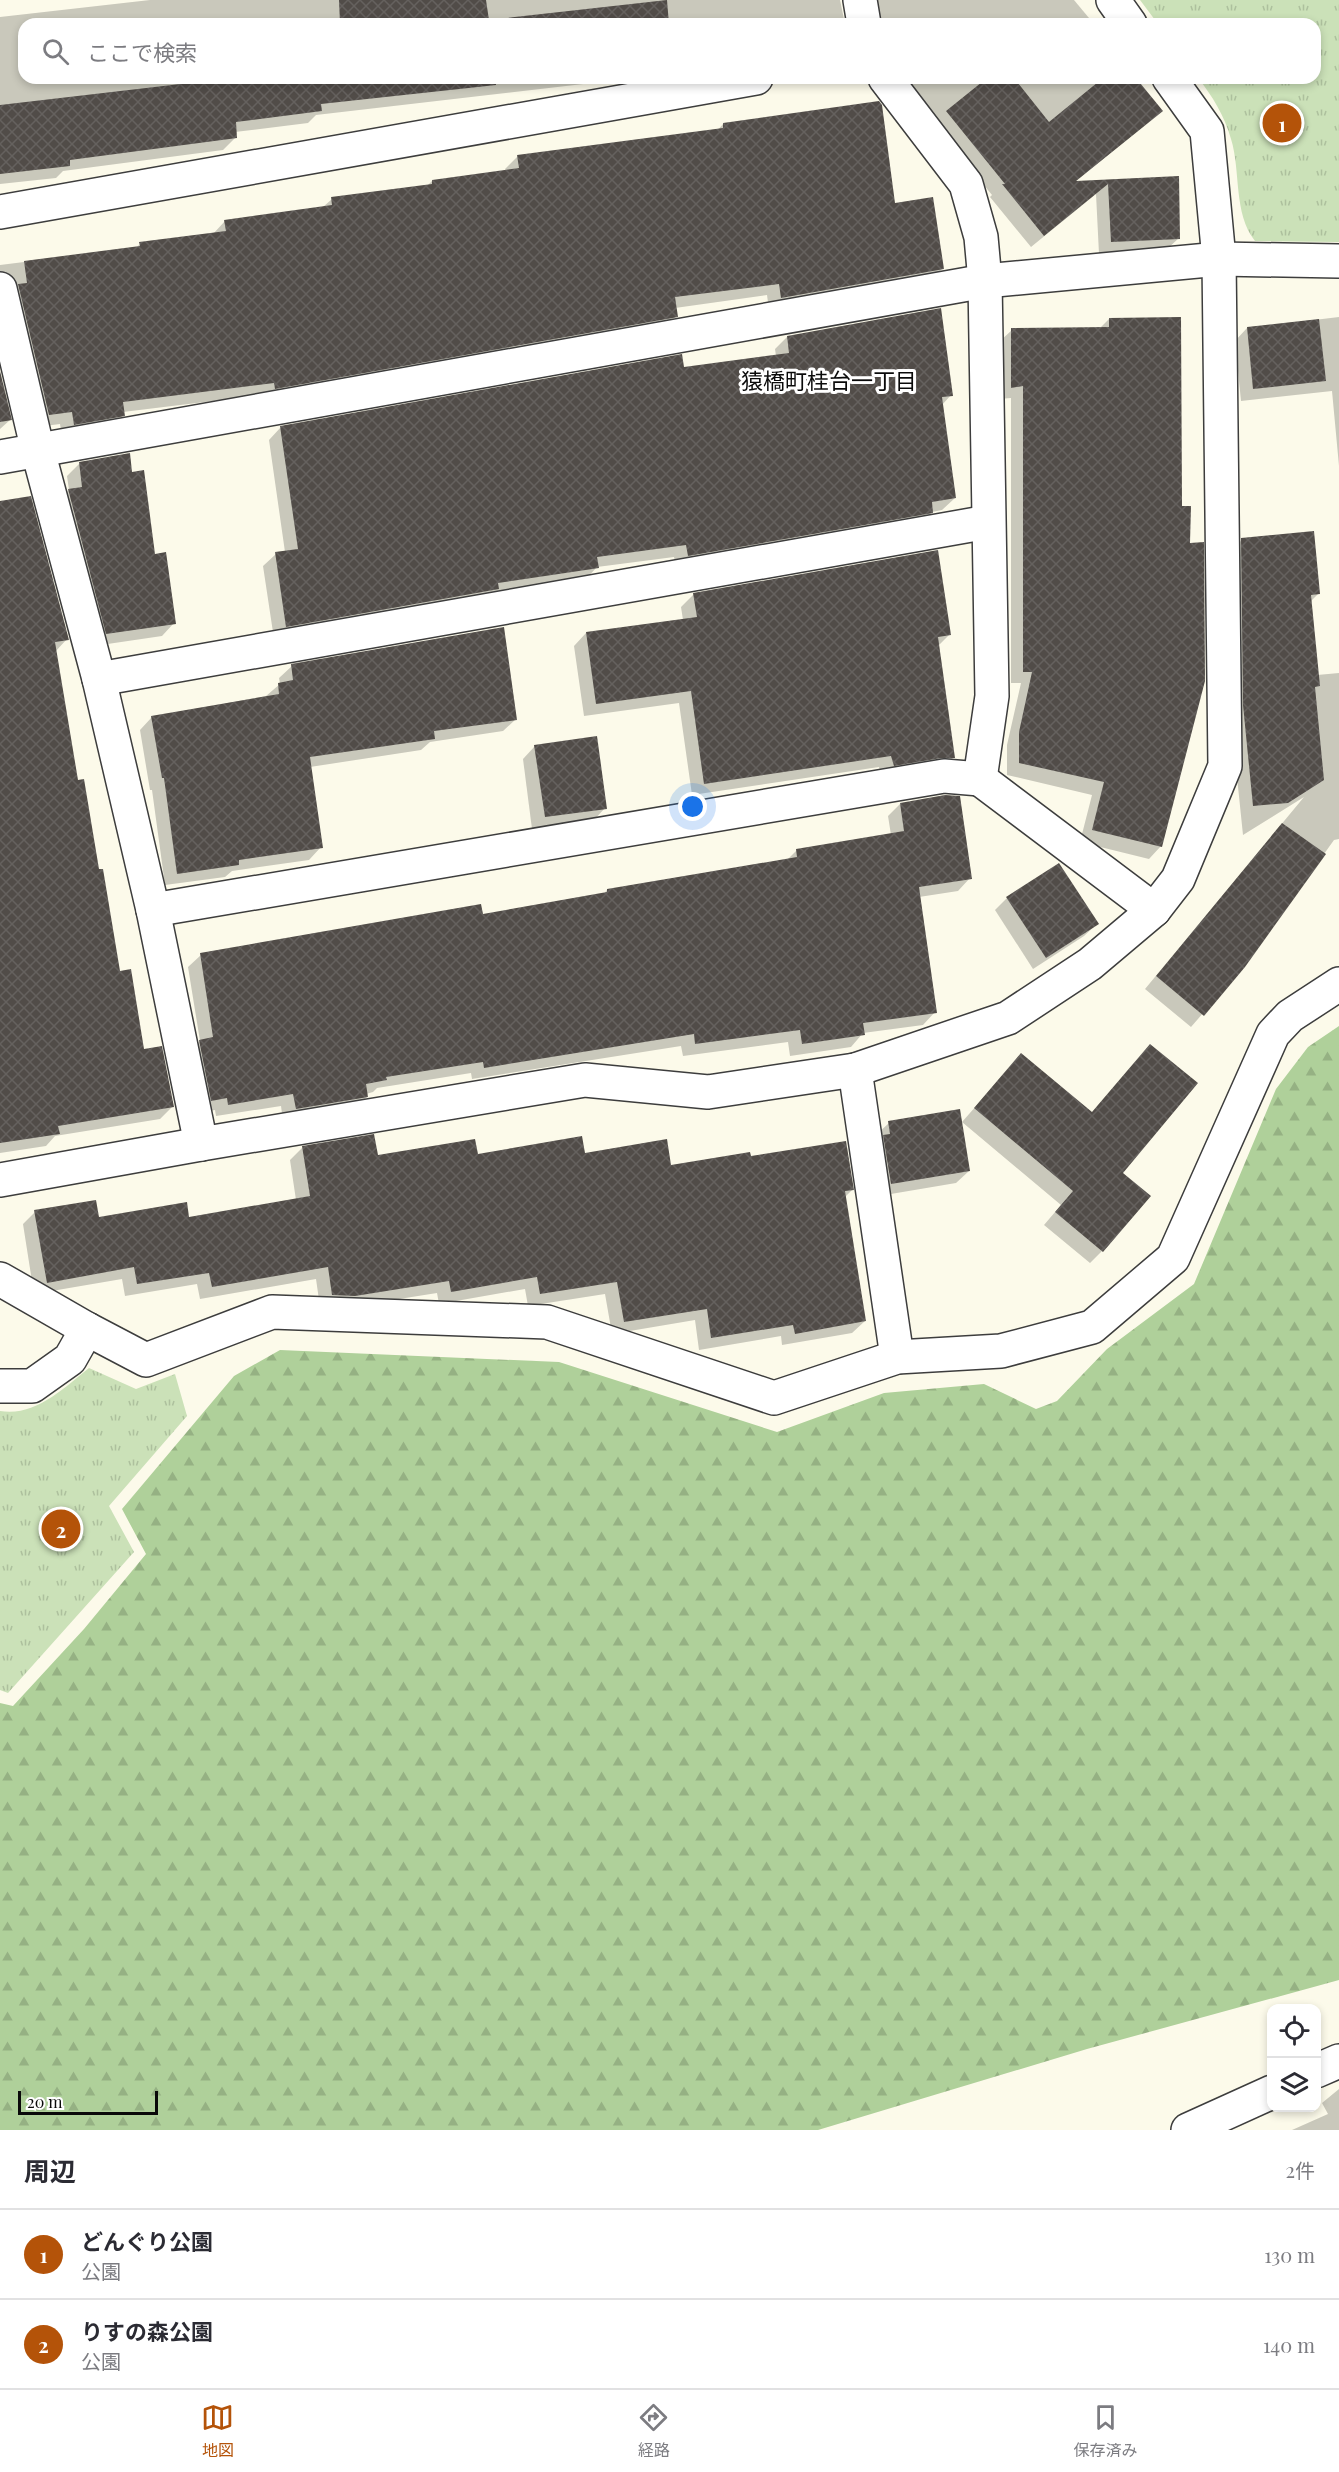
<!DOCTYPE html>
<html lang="ja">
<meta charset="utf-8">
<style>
:root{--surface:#fff;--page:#f7f7f7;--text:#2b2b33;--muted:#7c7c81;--line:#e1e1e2;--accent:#b45309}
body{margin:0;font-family:"Playfair Display","Noto Sans JP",serif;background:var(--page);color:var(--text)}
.controls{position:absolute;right:18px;bottom:18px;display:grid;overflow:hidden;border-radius:12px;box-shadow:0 3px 9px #0003}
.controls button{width:54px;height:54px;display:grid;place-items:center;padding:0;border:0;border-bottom:2px solid var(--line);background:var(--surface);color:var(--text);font:30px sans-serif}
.scale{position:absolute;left:18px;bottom:15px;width:140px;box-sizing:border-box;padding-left:6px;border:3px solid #0a0a0a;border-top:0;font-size:16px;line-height:21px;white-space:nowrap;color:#0a0a0a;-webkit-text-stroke:4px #fff;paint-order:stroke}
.you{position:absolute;left:693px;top:807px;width:21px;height:21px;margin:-15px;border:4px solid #fff;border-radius:50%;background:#1a73e8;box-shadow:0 0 0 9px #1a73e833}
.badge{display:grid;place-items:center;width:39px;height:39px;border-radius:50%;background:var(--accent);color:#fff;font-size:20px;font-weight:700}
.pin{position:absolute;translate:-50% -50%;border:3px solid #fff;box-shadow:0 2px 6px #0006}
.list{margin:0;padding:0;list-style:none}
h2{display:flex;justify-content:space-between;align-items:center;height:78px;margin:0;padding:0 24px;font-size:26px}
h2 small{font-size:20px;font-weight:400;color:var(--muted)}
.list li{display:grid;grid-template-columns:39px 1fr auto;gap:18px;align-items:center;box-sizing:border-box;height:90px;padding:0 24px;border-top:2px solid var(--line)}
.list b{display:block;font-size:22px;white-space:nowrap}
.list p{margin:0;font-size:20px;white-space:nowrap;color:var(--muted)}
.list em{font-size:20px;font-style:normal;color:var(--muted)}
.icon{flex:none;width:33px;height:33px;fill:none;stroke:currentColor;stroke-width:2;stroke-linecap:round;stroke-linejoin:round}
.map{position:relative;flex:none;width:1339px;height:2130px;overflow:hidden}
.search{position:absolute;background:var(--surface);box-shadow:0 3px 9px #0003;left:18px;right:18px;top:18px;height:66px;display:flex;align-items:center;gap:15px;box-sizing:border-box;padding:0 21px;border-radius:18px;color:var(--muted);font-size:22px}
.sheet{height:258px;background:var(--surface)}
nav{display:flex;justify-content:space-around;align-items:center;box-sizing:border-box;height:84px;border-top:2px solid var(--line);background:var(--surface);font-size:16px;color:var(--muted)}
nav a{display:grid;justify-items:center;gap:3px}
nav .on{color:var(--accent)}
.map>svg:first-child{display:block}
.forest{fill:url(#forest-firs)}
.park{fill:url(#park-tufts)}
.shadow{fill:#0003}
.building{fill:url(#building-cross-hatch)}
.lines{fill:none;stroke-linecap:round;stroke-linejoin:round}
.street-casing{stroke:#3d3d3d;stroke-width:36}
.street{stroke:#fff;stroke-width:33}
.labels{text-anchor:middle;stroke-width:6;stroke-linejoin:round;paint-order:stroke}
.neighbourhood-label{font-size:22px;fill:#0a0a0a;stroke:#fff}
</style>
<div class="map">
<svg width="1339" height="2130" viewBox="0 0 1339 2130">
<defs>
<pattern id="forest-firs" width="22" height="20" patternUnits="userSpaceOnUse" patternTransform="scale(1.5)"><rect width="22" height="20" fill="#afd09a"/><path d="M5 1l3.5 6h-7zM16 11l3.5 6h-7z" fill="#95b183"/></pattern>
<pattern id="park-tufts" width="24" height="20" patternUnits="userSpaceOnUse" patternTransform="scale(1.5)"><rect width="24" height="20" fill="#cbe1b8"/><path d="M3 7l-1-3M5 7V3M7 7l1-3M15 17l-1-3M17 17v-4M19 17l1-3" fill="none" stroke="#adc09d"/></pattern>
<pattern id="building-cross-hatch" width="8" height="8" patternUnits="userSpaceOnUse" patternTransform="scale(1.5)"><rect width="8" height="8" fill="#514c48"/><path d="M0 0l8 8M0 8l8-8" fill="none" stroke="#65615e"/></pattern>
</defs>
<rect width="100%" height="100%" fill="#fcfaea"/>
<!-- forest -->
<polygon class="forest" points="1339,1026 1339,1980 1087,2049 818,2130 0,2130 0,1703 13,1706 84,1629 146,1554 122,1509 234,1376 280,1350 559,1362 777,1432 884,1393 984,1384 1036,1409 1057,1401 1107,1349 1194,1284 1276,1089 1308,1047"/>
<!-- park -->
<g class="park">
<path d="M1140 0H1339V242L1255 241C1233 213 1241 171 1231 139 1224 115 1213 97 1198 78H1315V24H1158Z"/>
<path d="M89 1368 136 1389 175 1374 187 1416 109 1506 134 1552 8 1693 0 1690V1411C35 1417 64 1388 89 1368Z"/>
</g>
<!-- shadow -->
<g class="shadow">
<polygon points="150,0 840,0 845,24 24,24 24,78 635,78 316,115 308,123 235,132 236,137 223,150 63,171 56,178 0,184 0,17"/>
<polygon points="861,0 1074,0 1094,24 868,24"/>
<polygon points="897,78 1134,78 1161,111 1075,182 1178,178 1179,238 1166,250 1099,254 1096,194 1031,247 990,197 992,195"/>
<polygon points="723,124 893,205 942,269 930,281 769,310 767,295 675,308 676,316 664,329 262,395 123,412 123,415 111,428 62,436 60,424 37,427 0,287 0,265 136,248 140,244 213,234 225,221 323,207 332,199 427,186 432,181 506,171 505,169 518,156 717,131"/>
<polygon points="1339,317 1339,466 1332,391 1241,401 1235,341 1247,328"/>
<polygon points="1109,319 1161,846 1149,859 1080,842 1092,795 1007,775 1007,745 1021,683 1011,683 1011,398 999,399 999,342 1012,330 1099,329"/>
<polygon points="787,337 951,395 942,405 955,498 942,510 932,512 919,525 676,568 674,557 597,567 585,580 274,639 263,566 276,554 285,552 269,440 281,427 776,356 775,349"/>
<polygon points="0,378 10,420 0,429"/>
<polygon points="80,463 131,473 174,623 162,636 94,646 56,503 69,490 67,476"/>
<polygon points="0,502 67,639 55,652 77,782 118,972 143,1050 173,1106 160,1119 55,1136 46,1146 0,1153"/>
<polygon points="1242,540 1319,593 1310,602 1317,675 1339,673 1339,839 1334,840 1244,966 1191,1027 1145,989 1304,797 1243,835 1231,719 1229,552"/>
<polygon points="694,594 949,635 938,646 953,758 941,770 881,777 879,767 692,795 679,703 584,716 574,646 586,633 683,620 681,607"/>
<polygon points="292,666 516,719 503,731 430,742 421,750 310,767 321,847 309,860 232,871 225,877 165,885 152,790 150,790 140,730 152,717 266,696 280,684 279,678"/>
<polygon points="535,746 605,808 593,821 532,829 523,759"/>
<polygon points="900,804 970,878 958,891 919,897 935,1012 923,1025 863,1033 851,1047 790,1056 788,1042 683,1056 681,1046 472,1079 471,1073 377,1088 373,1092 366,1094 367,1097 354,1109 283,1121 281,1106 216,1116 215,1110 199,1113 187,1054 200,1041 188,967 201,955 481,916 603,895 607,890 787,860 797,850 891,835 888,816"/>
<polygon points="1007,898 1097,924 1084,936 1033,969 995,910"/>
<polygon points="1021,1055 1121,1173 1102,1251 1090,1263 1044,1225 1061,1205 962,1122"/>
<polygon points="889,1123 969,1171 956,1183 879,1196 876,1135"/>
<polygon points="302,1148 376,1157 583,1155 669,1167 750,1158 852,1190 845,1197 865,1321 852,1333 782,1345 781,1336 699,1350 695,1320 612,1334 605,1294 528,1306 525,1289 439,1304 437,1293 342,1308 320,1307 316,1279 200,1299 197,1284 125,1296 122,1279 34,1294 23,1224 35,1212 98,1219 188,1219 296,1200 290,1160"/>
<polygon points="1339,2089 1339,2130 1292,2130 1328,2114 1322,2103"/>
</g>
<!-- building -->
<g class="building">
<polygon points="339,0 486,0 489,20 667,0 669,24 340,24"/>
<polygon points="232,78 533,78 496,82 496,85 321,104 322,111 236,122 237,138 70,160 70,166 0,174 0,105"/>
<polygon points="987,78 1014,78 1049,122 1103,78 1136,78 1163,111 1076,181 1179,176 1180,239 1111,242 1108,184 1044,236 1002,184 1005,184 946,111"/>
<polygon points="879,101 882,105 895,203 933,197 944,269 781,298 779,284 675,297 678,317 275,389 274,383 123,402 125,416 74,425 72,412 49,415 18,284 27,283 24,261 140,246 139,242 226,231 224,220 332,205 331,197 432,184 432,180 519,168 517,155 723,128 723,123"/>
<polygon points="941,308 953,396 942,397 956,498 932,502 933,513 688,556 686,545 597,557 599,568 498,583 499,589 286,627 275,552 298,549 280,426 682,354 684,367 789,353 787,336"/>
<polygon points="1181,317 1182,506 1191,506 1190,543 1204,542 1205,681 1162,847 1092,830 1104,782 1019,763 1019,732 1032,672 1023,672 1023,386 1011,388 1011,328 1109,327 1109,318"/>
<polygon points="1319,319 1326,381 1253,389 1247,327"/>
<polygon points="0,371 12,420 0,422"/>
<polygon points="130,453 132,472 144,470 155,554 166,552 176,624 106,634 68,489 82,487 79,462"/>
<polygon points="31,496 69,640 55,642 78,780 84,779 99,869 103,869 120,971 131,969 144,1049 162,1046 174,1107 58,1126 60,1134 0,1143 0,501"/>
<polygon points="1314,531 1320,594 1311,595 1320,686 1315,687 1324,780 1288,803 1253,806 1243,705 1241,538"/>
<polygon points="938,550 951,635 938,637 955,758 941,758 894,766 891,756 704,784 691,691 596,704 586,632 697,617 693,593"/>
<polygon points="504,627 517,720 434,731 435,739 310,757 323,848 239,860 239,865 177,874 164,778 162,778 151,716 279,694 278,683 293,680 291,664"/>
<polygon points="597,736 607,809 545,817 534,745"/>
<polygon points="945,795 960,796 972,879 919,887 937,1013 863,1023 865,1035 802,1044 800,1030 695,1044 694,1034 484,1068 483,1062 386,1077 387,1080 366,1084 368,1097 296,1109 293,1094 228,1105 227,1098 211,1101 199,1040 213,1037 200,953 481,904 483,914 607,892 607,889 797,857 796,849 904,831 900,803"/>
<polygon points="1282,823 1326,854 1245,967 1204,1016 1156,976"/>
<polygon points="1059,863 1099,924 1046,958 1006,897"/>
<polygon points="1150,1044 1198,1083 1123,1173 1151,1196 1103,1252 1055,1212 1073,1191 974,1108 1021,1053 1092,1112"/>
<polygon points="960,1109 970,1171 891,1184 883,1135 890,1134 888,1121"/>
<polygon points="374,1134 378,1155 475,1139 478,1154 582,1136 585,1153 667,1139 671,1165 750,1152 751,1156 846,1141 854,1190 845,1191 866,1321 795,1334 793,1325 711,1338 707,1309 624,1322 617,1282 540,1294 537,1277 451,1292 449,1281 355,1296 332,1295 328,1267 212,1287 209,1273 137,1284 134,1267 47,1283 34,1210 96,1200 99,1217 187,1202 189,1217 310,1196 302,1146"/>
</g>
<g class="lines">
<defs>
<g id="street">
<polyline points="860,0 864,24"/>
<polyline points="1113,0 1130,24"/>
<polyline points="0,212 756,78"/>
<polyline points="0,289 38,451 99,679 153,910 201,1144"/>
<polyline points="0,457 985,281 1219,259 1339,261"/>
<polyline points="99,679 988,522"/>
<polyline points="980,779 1154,910"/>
<polyline points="153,910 944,776 980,779 992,696 985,281 981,237 966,184 885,78"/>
<polyline points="855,1070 897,1357"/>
<polyline points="0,1180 201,1144 585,1080 708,1092 855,1070 1008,1018 1090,964 1154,910 1178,879 1225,766 1219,259 1207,131 1169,78"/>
<polyline points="0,1279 87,1329 146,1360 272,1312 547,1322 774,1398 897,1357 1001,1351 1092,1327 1173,1258 1273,1034 1290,1016 1339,984"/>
<polyline points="0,1386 32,1386 70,1359 87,1329"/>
<polyline points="1316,2071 1339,2061"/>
<polyline points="1188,2130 1272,2092"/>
</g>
</defs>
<!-- street casing -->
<use href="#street" class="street-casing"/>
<!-- street -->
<use href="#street" class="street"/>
</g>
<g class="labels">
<!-- neighbourhood labels -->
<g class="neighbourhood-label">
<text x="829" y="389">猿橋町桂台一丁目</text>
</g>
</g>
</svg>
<div class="controls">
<button><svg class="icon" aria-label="locate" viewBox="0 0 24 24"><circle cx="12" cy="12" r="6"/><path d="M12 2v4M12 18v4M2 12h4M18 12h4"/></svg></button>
<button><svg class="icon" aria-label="layers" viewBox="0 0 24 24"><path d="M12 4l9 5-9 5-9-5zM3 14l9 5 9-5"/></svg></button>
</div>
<div class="scale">20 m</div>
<div class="you"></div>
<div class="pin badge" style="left:1282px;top:123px">1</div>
<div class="pin badge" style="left:61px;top:1529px">2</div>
<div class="search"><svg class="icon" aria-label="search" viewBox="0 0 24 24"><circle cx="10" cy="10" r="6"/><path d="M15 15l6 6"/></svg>ここで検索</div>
</div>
<section class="sheet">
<h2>周辺<small>2件</small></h2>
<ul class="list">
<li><span class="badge">1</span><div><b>どんぐり公園</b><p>公園</p></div><em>130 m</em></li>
<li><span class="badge">2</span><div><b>りすの森公園</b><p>公園</p></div><em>140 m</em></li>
</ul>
</section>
<nav>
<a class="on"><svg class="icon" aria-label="map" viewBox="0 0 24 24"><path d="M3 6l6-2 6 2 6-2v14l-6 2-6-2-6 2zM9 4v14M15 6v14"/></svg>地図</a>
<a><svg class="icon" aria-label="directions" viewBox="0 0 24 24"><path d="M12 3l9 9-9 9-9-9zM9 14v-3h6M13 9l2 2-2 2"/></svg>経路</a>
<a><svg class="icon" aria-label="saved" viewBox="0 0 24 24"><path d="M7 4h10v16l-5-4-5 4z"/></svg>保存済み</a>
</nav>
